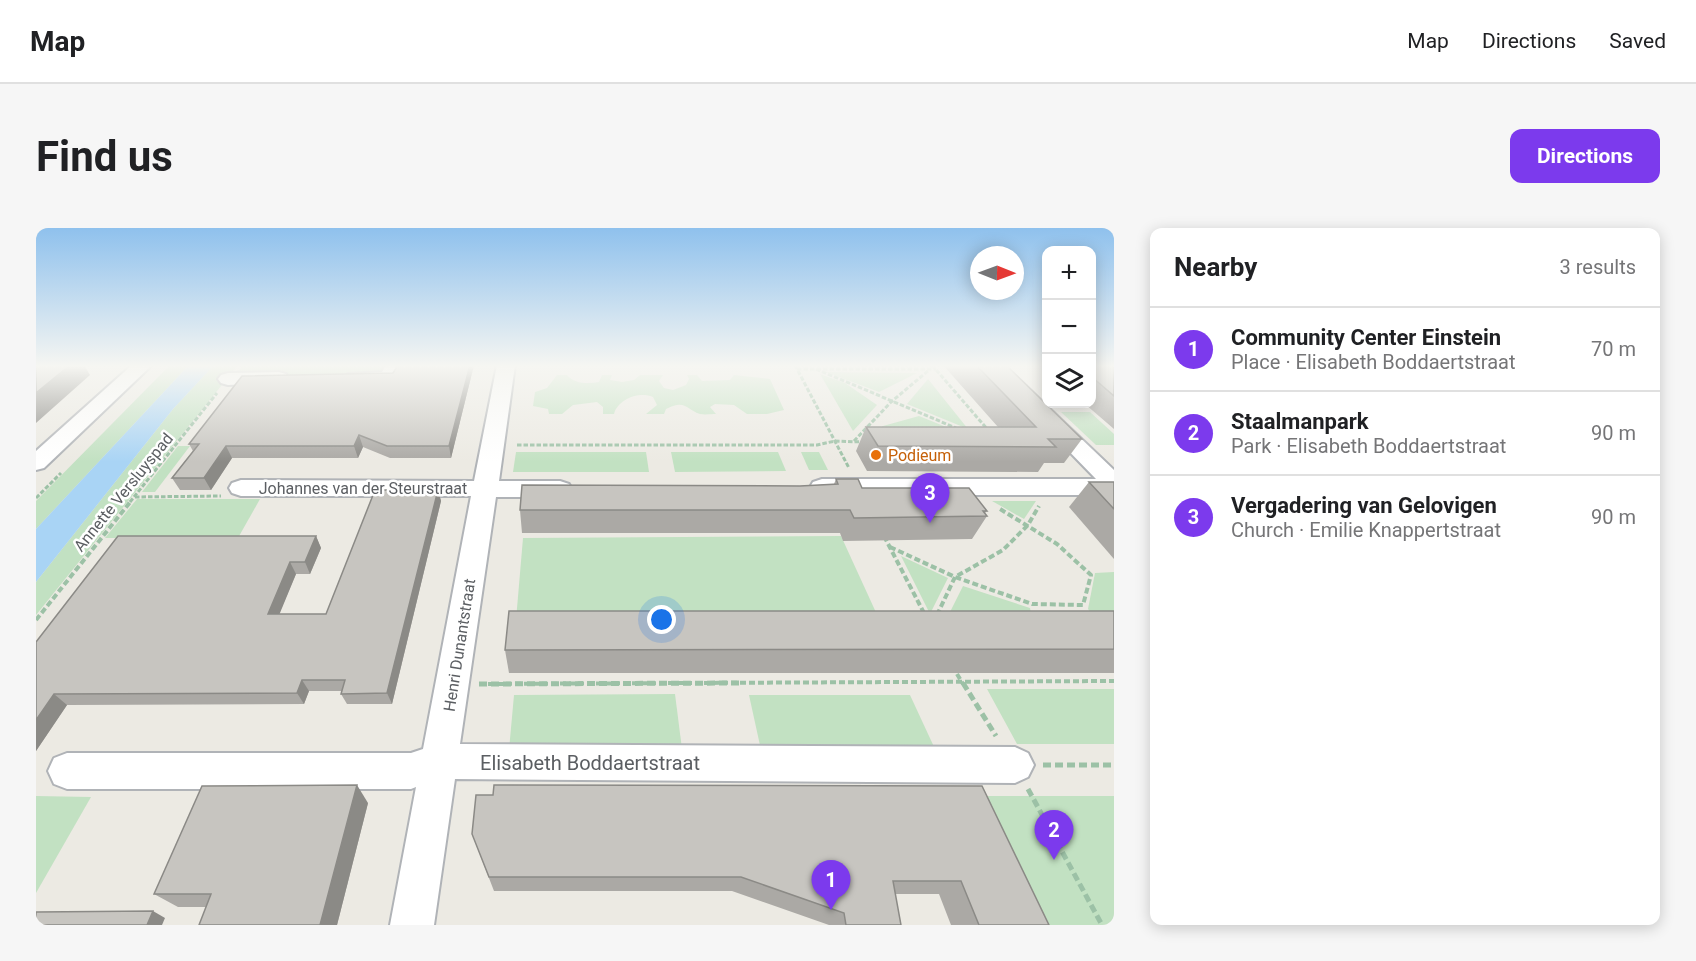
<!DOCTYPE html>
<meta charset="utf-8">
<style>
:root{--surface:#fff;--page:#f6f6f6;--text:#202124;--muted:#757577;--line:#e0e0e0;--accent:#7c3aed}
body{margin:0;font-family:Roboto,sans-serif;background:var(--page);color:var(--text)}
.controls{position:absolute;right:18px;top:18px;display:grid;overflow:hidden;border-radius:12px;box-shadow:0 3px 15px #0003}
.controls button{width:54px;height:54px;display:grid;place-items:center;padding:0;border:0;border-bottom:2px solid var(--line);background:var(--surface);color:var(--text);font:30px sans-serif}
.compass{position:absolute;left:934px;top:18px;width:54px;height:54px;border-radius:50%;background:var(--surface);box-shadow:0 3px 15px #0003;rotate:91deg}
.you{position:absolute;left:626px;top:392px;width:21px;height:21px;margin:-15px;border:4px solid #fff;border-radius:50%;background:#1a73e8;box-shadow:0 0 0 9px #1a73e833}
.badge{display:grid;place-items:center;width:39px;height:39px;border-radius:50%;background:var(--accent);color:#fff;font-size:20px;font-weight:700}
.pin{position:absolute;translate:-50% -50px;filter:drop-shadow(0 2px 3px #0008)}
.pin::after{content:'';position:absolute;top:32px;width:21px;height:18px;background:inherit;clip-path:polygon(0 0,100% 0,50% 100%)}
.list{margin:0;padding:0;list-style:none}
h2{display:flex;justify-content:space-between;align-items:center;height:78px;margin:0;padding:0 24px;font-size:26px}
h2 small{font-size:20px;font-weight:400;color:var(--muted)}
.list li{display:grid;grid-template-columns:39px 1fr auto;gap:18px;align-items:center;box-sizing:border-box;height:84px;padding:0 24px;border-top:2px solid var(--line)}
.list b{display:block;font-size:22px;white-space:nowrap}
.list p{margin:0;font-size:20px;white-space:nowrap;color:var(--muted)}
.list em{font-size:20px;font-style:normal;color:var(--muted)}
.icon{flex:none;width:33px;height:33px;fill:none;stroke:currentColor;stroke-width:2;stroke-linecap:round;stroke-linejoin:round}
.map{position:relative;flex:none;width:1078px;height:697px;overflow:hidden;border-radius:12px}
header{display:flex;align-items:center;gap:36px;box-sizing:border-box;height:84px;padding:0 30px;background:var(--surface);border-bottom:2px solid var(--line)}
header strong{font-size:28px}
nav{display:flex;gap:33px;margin-inline-start:auto;font-size:21px}
.intro{display:flex;align-items:center;justify-content:space-between;box-sizing:border-box;height:144px;padding:0 36px}
h1{margin:0;font-size:42px}
.button{padding:15px 27px;border-radius:12px;background:var(--accent);color:#fff;font-size:21px;font-weight:700}
main{display:flex;gap:36px;padding:0 36px}
aside{flex:1;background:var(--surface);border-radius:12px;box-shadow:0 3px 15px #0003}
.map>svg:first-child{display:block}
.green{fill:#c2e1c2}
.water{fill:#a9d4f5}
.lines{fill:none;stroke-linecap:round;stroke-linejoin:round}
.minor-casing{stroke:#b0b3b7;stroke-width:4}
.path-far2{stroke:#9cc1a6;stroke-width:3;stroke-dasharray:4.5 2;stroke-linecap:butt}
.path-far1{stroke:#9cc1a6;stroke-width:4;stroke-dasharray:6 3;stroke-linecap:butt}
.path{stroke:#9cc1a6;stroke-width:5;stroke-dasharray:8 4;stroke-linecap:butt}
.minor{fill:#fff;fill-rule:evenodd}
.wall{fill:#aba9a5}
.shaded-wall{fill:#8b8a86}
.building{fill:#c7c5c0;stroke:#8b8a86;stroke-width:1.5}
.food-dot{fill:#e8710a;stroke:#fff;stroke-width:2}
.labels{text-anchor:middle;stroke-width:5;stroke-linejoin:round;paint-order:stroke}
.food-label{font-size:16px;fill:#c56008;stroke:#fff;text-anchor:start}
.street-label{font-size:16px;fill:#5b5e62;stroke:#fff}
.near-street-label{font-size:20px;fill:#5b5e62;stroke:#fff}
</style>
<header>
<strong>Map</strong>
<nav><a>Map</a><a>Directions</a><a>Saved</a></nav>
</header>
<div class="intro"><h1>Find us</h1><a class="button">Directions</a></div>
<main>
<div class="map">
<svg width="1078" height="697" viewBox="0 0 1078 697">
<rect width="100%" height="100%" fill="#eceae3"/>
<!-- green -->
<g class="green">
<polygon points="134,137 153,137 0,301 0,273"/>
<polygon points="178,137 202,137 0,387 0,354 137,181"/>
<polygon points="207,137 357,137 352,148 198,148"/>
<polygon points="790,144 881,145 843,164"/>
<polygon points="784,146 809,155 841,177 817,203"/>
<path d="M521 147H531C538 156 552 156 563 154L566 147H576L574 152 586 154 598 152 604 147H627L623 153 628 160 637 162 650 157 653 151 651 147H661L666 153 694 152 698 147 734 151 748 182 731 186H711L698 177 679 176 674 179 680 186C676 186 669 187 664 186 649 181 650 171 630 181L628 186H610L621 177 617 169C603 163 582 171 578 186H567V179L561 174 537 177 526 186H513L512 181 497 178 499 164 511 160Z"/>
<polygon points="892,151 932,201 871,176"/>
<polygon points="1025,184 1054,184 1078,206 1078,217 1060,217"/>
<polygon points="883,188 925,205 838,204 847,198"/>
<polygon points="142,218 154,218 119,264 106,264"/>
<polygon points="480,224 610,224 613,244 477,244"/>
<polygon points="635,224 742,224 750,243 639,244"/>
<polygon points="765,224 783,224 792,242 773,242"/>
<polygon points="101,271 224,271 202,310 69,310"/>
<polygon points="956,273 1000,273 988,291"/>
<polygon points="805,308 843,391 480,392 487,310"/>
<polygon points="865,328 912,350 894,386"/>
<polygon points="1078,344 1078,404 1070,404 1052,381 1059,345"/>
<polygon points="927,358 994,380 998,403 905,402"/>
<polygon points="951,461 1078,461 1078,516 981,516"/>
<polygon points="639,466 646,521 473,522 478,467"/>
<polygon points="713,467 874,467 899,521 725,522"/>
<polygon points="0,568 55,569 0,665"/>
<polygon points="929,568 1078,568 1078,697 989,697"/>
</g>
<!-- water -->
<polygon class="water" points="153,137 178,137 137,181 0,354 0,301"/>
<g class="lines">
<defs>
<g id="minor">
<polygon points="96,137 116,137 8,240 0,242 0,223"/>
<polygon points="350,137 368,137 360,154 312,154 309,150 312,146 346,144"/>
<polygon points="461,137 479,137 463,253 524,253 533,256 536,261 533,266 524,269 460,269 424,516 979,519 992,525 998,537 992,549 979,555 419,551 398,697 354,697 380,559 375,561 31,561 18,556 12,543 18,530 31,525 375,525 387,521 435,268 205,268 196,265 193,260 196,255 205,252 438,253"/>
<polygon points="949,137 968,137 1078,242 1078,267 786,267 777,264 774,259 777,254 786,251 1060,251"/>
<polygon points="243,144 250,146 253,150 250,154 192,157 185,155 182,151 185,147 192,145"/>
</g>
</defs>
<!-- minor casing -->
<use href="#minor" class="minor-casing"/>
<!-- path-far2 -->
<g class="path-far2">
<polyline points="759,137 813,240"/>
<polyline points="896,137 952,202"/>
<polyline points="761,141 900,141"/>
<polyline points="780,141 920,200"/>
<polyline points="818,213 855,174 893,142"/>
<polyline points="481,217 781,217 799,213 827,214"/>
<polyline points="99,269 185,268"/>
<polyline points="0,270 25,245"/>
<polyline points="94,274 181,165"/>
</g>
<!-- path-far1 -->
<g class="path-far1">
<polyline points="848,308 889,387"/>
<polyline points="854,319 919,349 996,376 1047,377 1055,347 1021,316 964,281"/>
<polyline points="901,387 919,349 967,322 992,297 1003,278"/>
<polyline points="0,392 95,273"/>
<polyline points="921,446 927,456"/>
<polyline points="443,456 1078,453"/>
</g>
<!-- path -->
<g class="path">
<polyline points="927,455 960,508"/>
<polyline points="443,456 704,455"/>
<polyline points="1007,537 1078,537"/>
<polyline points="992,561 1066,697"/>
</g>
<!-- minor -->
<use href="#minor" class="minor"/>
</g>
<!-- wall -->
<g class="wall">
<polygon points="362,137 438,137 415,230 354,230 327,219 322,230 196,230 175,262 144,262 136,250 157,223 153,216 357,145"/>
<polygon points="907,137 970,137 1046,211 1028,235 1008,235 1002,244 831,243 820,223 830,199 962,199"/>
<polygon points="1056,137 1078,137 1078,201 1049,176 1056,176"/>
<polygon points="800,251 826,260 951,283 949,285 951,288 936,311 807,313 804,305 486,305 484,282 764,258 798,256"/>
<polygon points="1053,254 1078,254 1078,331 1033,279"/>
<polygon points="402,262 405,273 356,476 311,476 305,466 306,463 273,463 268,476 31,477 0,523 0,414 280,308 285,320 274,346 260,346 243,386 290,386"/>
<polygon points="1078,383 1078,445 473,445 469,422"/>
<polygon points="946,558 1013,697 915,697 903,666 859,666 865,697 793,697 696,663 458,663 436,606"/>
<polygon points="332,575 301,697 163,697 170,679 142,679 118,666"/>
</g>
<!-- shaded-wall -->
<g class="shaded-wall">
<polygon points="34,137 48,137 54,147 0,195 0,165"/>
<polygon points="434,137 438,137 415,230 413,218"/>
<polygon points="323,207 327,219 322,230 318,218"/>
<polygon points="190,218 196,230 175,262 168,250"/>
<polygon points="402,262 405,273 356,476 351,465"/>
<polygon points="280,308 285,320 274,346 269,334"/>
<polygon points="254,334 260,346 239,397 232,386"/>
<polygon points="266,452 273,463 268,476 261,465"/>
<polygon points="18,466 31,477 0,523 0,492"/>
<polygon points="321,557 332,575 301,697 284,697"/>
<polygon points="117,683 129,690 126,697 111,697"/>
</g>
<!-- building -->
<g class="building">
<polygon points="0,137 34,137 0,165"/>
<polygon points="362,137 434,137 413,218 351,218 323,207 318,218 190,218 168,250 136,250 163,216 153,216 206,148 357,145"/>
<polygon points="940,137 970,137 1046,211 1012,211 1020,219 842,218 830,199 1000,199"/>
<polygon points="1056,137 1078,137 1078,168 1056,149"/>
<polygon points="800,251 822,251 826,260 933,260 951,283 947,283 951,288 818,290 814,282 484,282 486,257 764,258 802,256"/>
<polygon points="1053,254 1078,254 1078,281"/>
<polygon points="339,262 402,262 351,465 305,466 309,452 266,452 261,465 18,466 0,492 0,414 82,308 280,308 269,334 254,334 232,386 290,386"/>
<polygon points="473,383 1078,383 1078,421 469,422"/>
<polygon points="321,557 284,697 163,697 175,666 118,666 166,558"/>
<polygon points="458,557 946,558 1013,697 943,697 925,653 857,653 865,697 810,697 808,685 705,649 453,649 436,606 440,567 457,567"/>
<polygon points="117,683 111,697 0,697 0,684"/>
</g>
<!-- sky -->
<linearGradient id="sky" x2="0" y2="1"><stop stop-color="#8fc1ed"/><stop offset="0.59" stop-color="#f6f6f2"/><stop offset="1" stop-color="#f6f6f2" stop-opacity="0"/></linearGradient>
<rect width="1078" height="234" fill="url(#sky)"/>
<!-- markers -->
<circle class="food-dot" cx="840" cy="227" r="6"/>
<g class="labels">
<!-- food labels -->
<g class="food-label">
<text x="852" y="233">Podieum</text>
</g>
<!-- street labels -->
<g class="street-label">
<text x="327" y="266">Johannes van der Steurstraat</text>
<text transform="translate(87 264) rotate(-51)" y="6">Annette Versluyspad</text>
<text transform="translate(423 417) rotate(-81)" y="6">Henri Dunantstraat</text>
</g>
<!-- near-street labels -->
<g class="near-street-label">
<text x="554" y="542">Elisabeth Boddaertstraat</text>
</g>
</g>
</svg>
<div class="controls">
<button>+</button>
<button>−</button>
<button><svg class="icon" aria-label="layers" viewBox="0 0 24 24"><path d="M12 4l9 5-9 5-9-5zM3 14l9 5 9-5"/></svg></button>
</div>
<svg class="compass" viewBox="-18 -18 36 36"><path d="M0-13l5 13h-10z" fill="#e53935"/><path d="M0 13l5-13h-10z" fill="#757577"/></svg>
<div class="you"></div>
<div class="pin badge" style="left:795px;top:682px">1</div>
<div class="pin badge" style="left:1018px;top:632px">2</div>
<div class="pin badge" style="left:894px;top:295px">3</div>
</div>
<aside>
<h2>Nearby<small>3 results</small></h2>
<ul class="list">
<li><span class="badge">1</span><div><b>Community Center Einstein</b><p>Place · Elisabeth Boddaertstraat</p></div><em>70 m</em></li>
<li><span class="badge">2</span><div><b>Staalmanpark</b><p>Park · Elisabeth Boddaertstraat</p></div><em>90 m</em></li>
<li><span class="badge">3</span><div><b>Vergadering van Gelovigen</b><p>Church · Emilie Knappertstraat</p></div><em>90 m</em></li>
</ul>
</aside>
</main>
